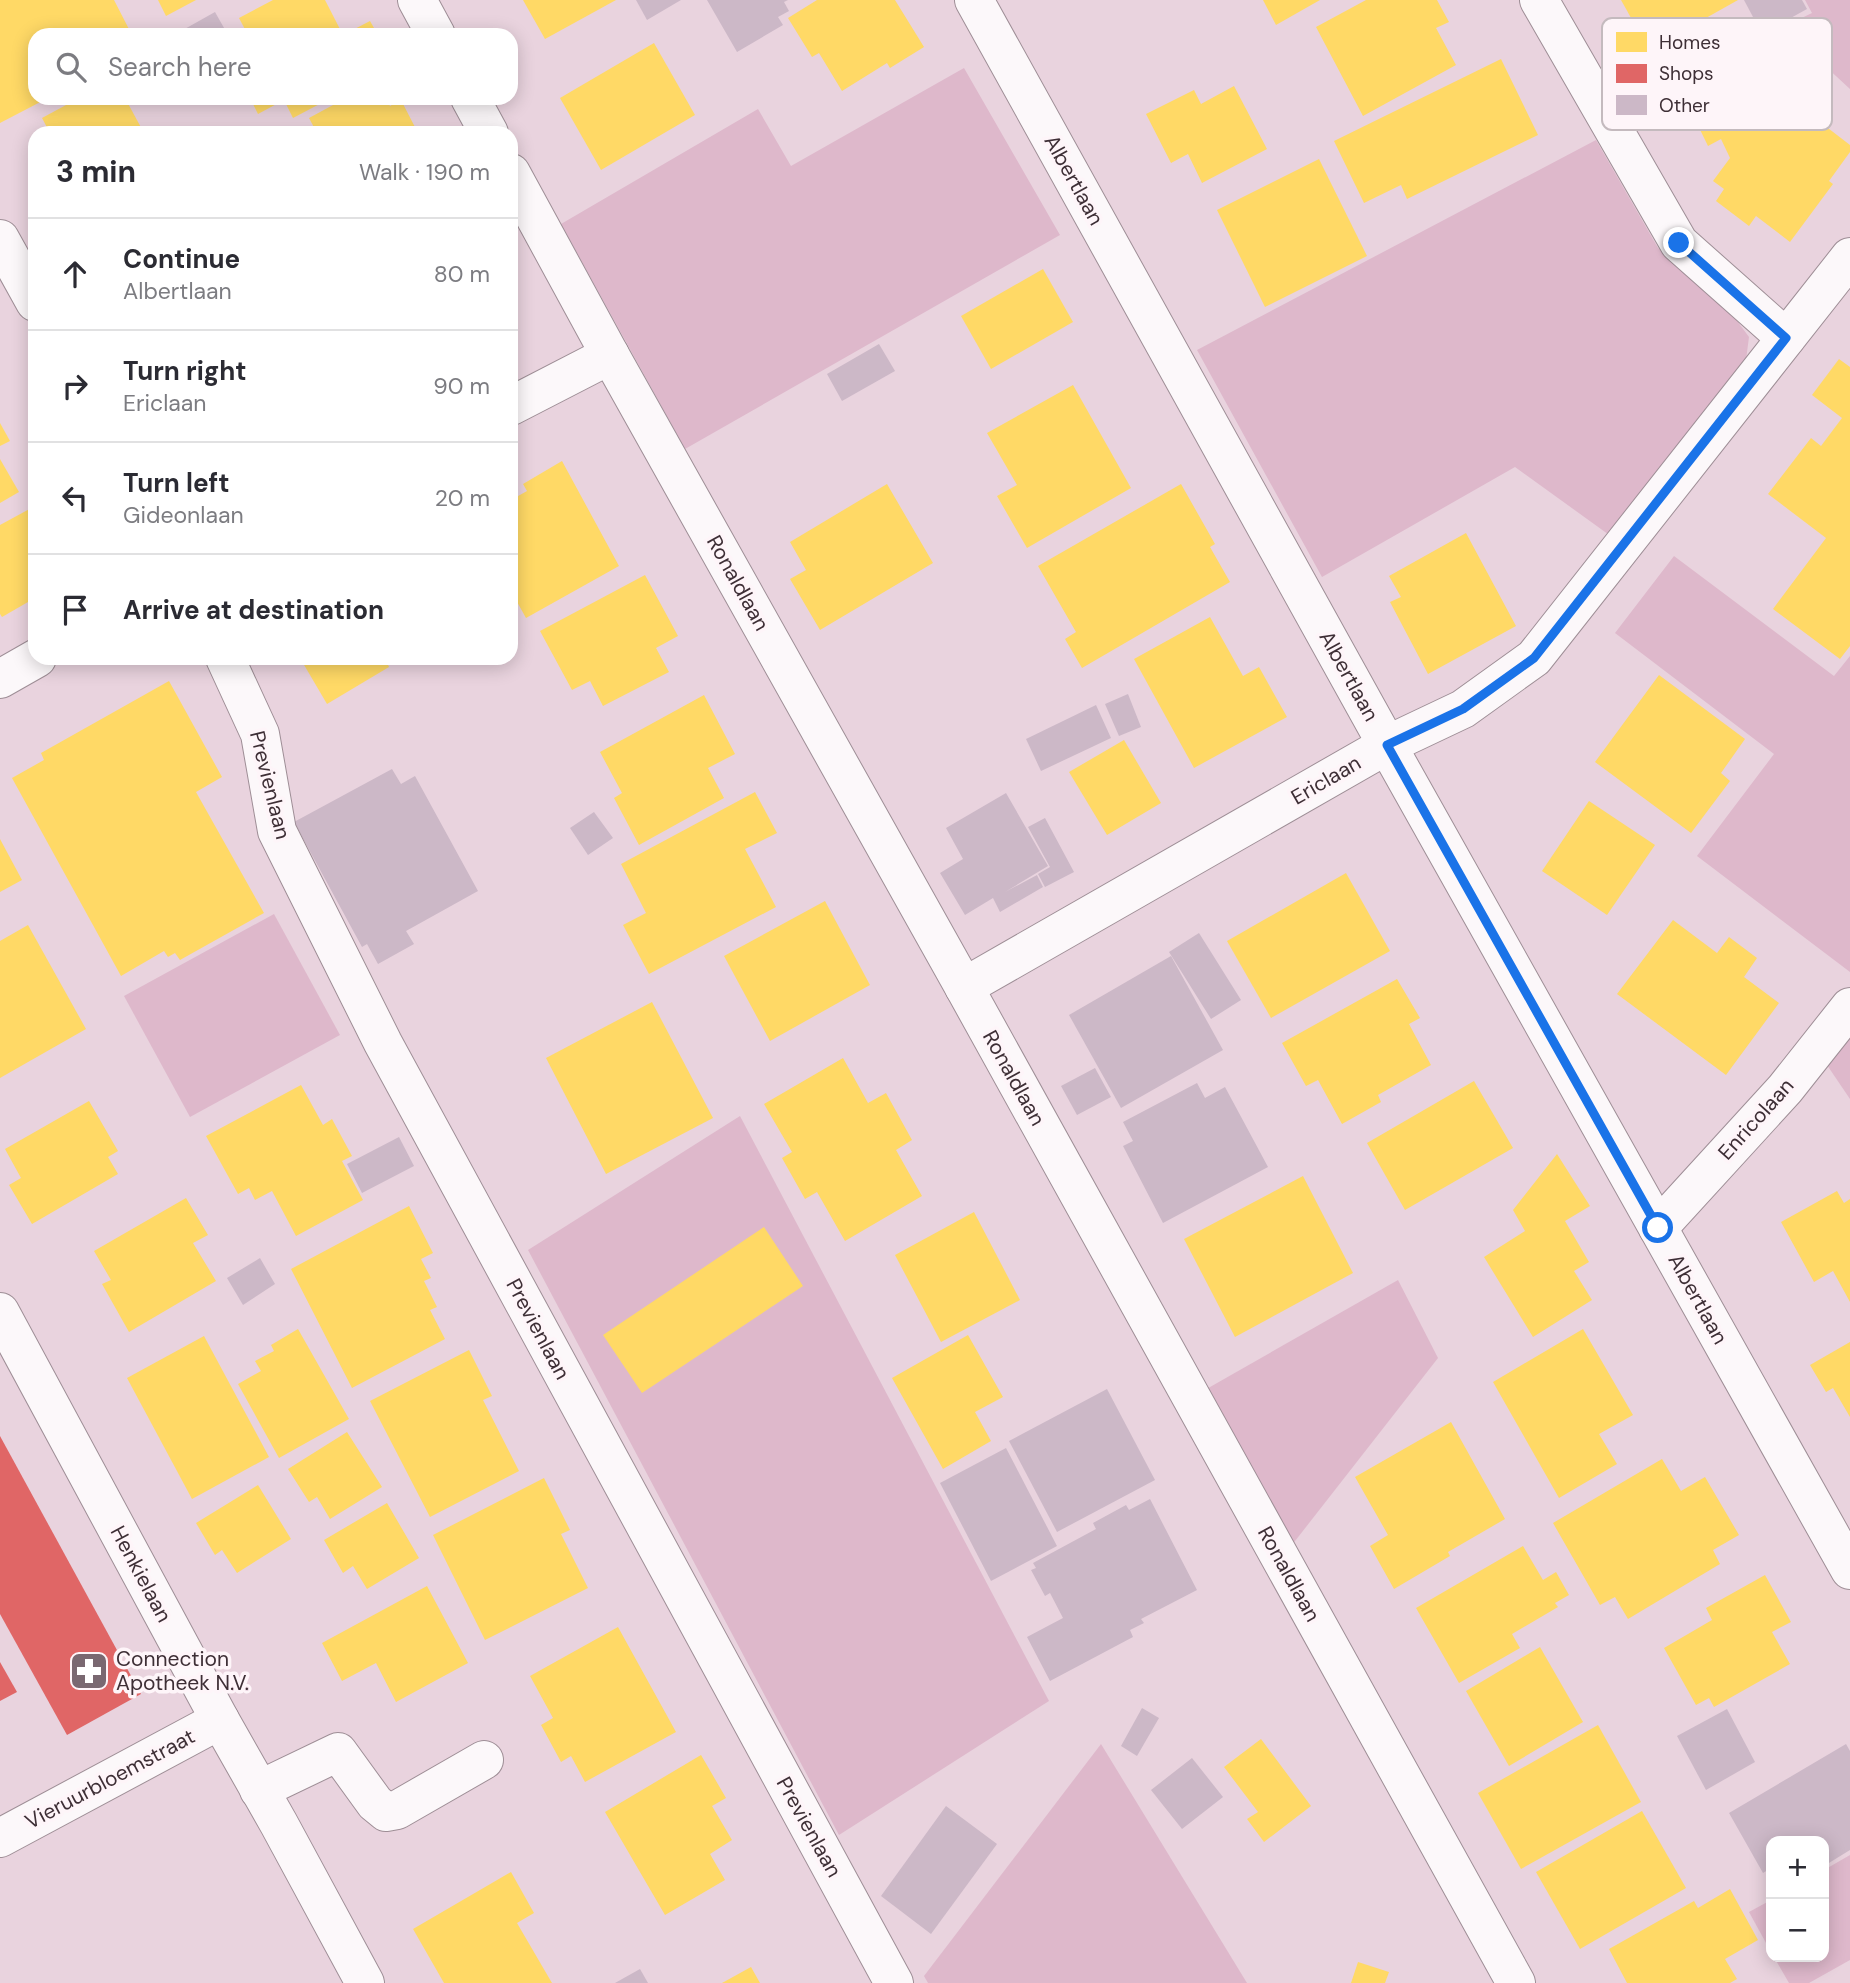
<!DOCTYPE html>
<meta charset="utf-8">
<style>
:root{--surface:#fff;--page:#f7f7f7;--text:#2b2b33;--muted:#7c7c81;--line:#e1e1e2}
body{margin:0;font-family:"DM Sans",sans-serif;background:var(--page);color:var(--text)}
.controls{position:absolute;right:21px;bottom:21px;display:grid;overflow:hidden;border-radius:14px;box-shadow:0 4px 18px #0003}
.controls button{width:63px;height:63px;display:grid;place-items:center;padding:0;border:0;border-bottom:2px solid var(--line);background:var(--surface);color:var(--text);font:35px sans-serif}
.stop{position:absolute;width:21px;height:21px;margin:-16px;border:5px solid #1a73e8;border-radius:50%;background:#fff}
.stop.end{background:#1a73e8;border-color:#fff;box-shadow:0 2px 7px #0008}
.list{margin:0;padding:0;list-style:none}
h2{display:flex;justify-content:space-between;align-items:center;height:91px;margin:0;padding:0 28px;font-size:30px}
h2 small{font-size:23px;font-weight:400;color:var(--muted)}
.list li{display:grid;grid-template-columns:46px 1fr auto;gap:21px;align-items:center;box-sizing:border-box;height:112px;padding:0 28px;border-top:2px solid var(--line)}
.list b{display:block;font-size:26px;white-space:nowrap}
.list p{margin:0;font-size:23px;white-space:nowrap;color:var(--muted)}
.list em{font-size:23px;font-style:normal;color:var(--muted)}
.icon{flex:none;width:38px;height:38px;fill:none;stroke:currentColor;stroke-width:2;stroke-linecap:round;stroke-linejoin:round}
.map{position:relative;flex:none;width:1850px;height:1983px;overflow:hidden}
.search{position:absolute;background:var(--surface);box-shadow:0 4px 18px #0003;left:28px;top:28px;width:490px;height:77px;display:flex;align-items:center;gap:18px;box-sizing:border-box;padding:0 24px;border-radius:21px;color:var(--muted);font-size:26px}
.panel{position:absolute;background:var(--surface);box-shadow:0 4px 18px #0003;left:28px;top:126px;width:490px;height:539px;border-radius:21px}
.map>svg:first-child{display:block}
.green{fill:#deb8cb}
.homes{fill:#ffd966}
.shops{fill:#e06666}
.building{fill:#ccb8c7}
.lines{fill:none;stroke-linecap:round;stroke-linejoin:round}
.minor-casing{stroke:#9e8e96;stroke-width:40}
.minor{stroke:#fcf8fa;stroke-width:38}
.route{stroke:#1a73e8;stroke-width:9}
.labels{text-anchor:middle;stroke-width:7;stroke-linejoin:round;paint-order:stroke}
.street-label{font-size:21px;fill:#3e2f36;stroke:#fef5f9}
.poi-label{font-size:21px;fill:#3e2f36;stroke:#fef5f9;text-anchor:start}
.key{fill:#fef5f9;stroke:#c4babe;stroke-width:2}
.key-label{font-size:19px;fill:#3e2f36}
</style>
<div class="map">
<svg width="1850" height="1983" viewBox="0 0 1850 1983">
<rect width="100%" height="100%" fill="#e9d3de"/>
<!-- green -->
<g class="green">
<polygon points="1805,0 1850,0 1850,89 1783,27 1812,13"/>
<polygon points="964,68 1060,235 685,449 561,224 758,109 791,166"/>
<polygon points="1596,140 1658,248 1732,314 1749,337 1746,360 1612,537 1515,467 1322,577 1197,350"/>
<polygon points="1674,556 1834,676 1850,656 1850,972 1697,856 1774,754 1615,633"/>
<polygon points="274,914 340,1035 190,1117 124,996"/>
<polygon points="1850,1036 1850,1099 1827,1065"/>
<polygon points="740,1116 1049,1701 839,1835 528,1250"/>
<polygon points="1398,1280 1438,1358 1288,1550 1203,1391"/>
<polygon points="1101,1744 1247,1983 928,1983 924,1976"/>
<polygon points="1850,1855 1850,1960 1809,1983 1789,1983 1774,1957 1824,1957 1824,1870"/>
<polygon points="1771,1900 1771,1952 1749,1912"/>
</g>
<!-- homes -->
<g class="homes">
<polygon points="0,0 114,0 132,35 35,35 35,98 48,98 0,123"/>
<polygon points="158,0 196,0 166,16"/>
<polygon points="273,0 325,0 343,35 248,35 239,18"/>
<polygon points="523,0 616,0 545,39"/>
<polygon points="817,0 895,0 924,47 890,68 887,63 842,91 819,53 812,57 788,18"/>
<polygon points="1263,0 1320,0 1276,25"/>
<polygon points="1366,0 1437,0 1449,22 1436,28 1456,65 1363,116 1316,27"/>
<polygon points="1621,0 1738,0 1649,50"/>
<polygon points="370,21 378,35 343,35"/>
<polygon points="654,43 695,115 601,170 560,98"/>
<polygon points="1751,50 1781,112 1787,111 1794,102 1850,145 1850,152 1829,181 1833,184 1790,242 1756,216 1749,226 1716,201 1724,189 1713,181 1730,158 1721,139 1708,146 1688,105 1700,99 1691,80"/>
<polygon points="1501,59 1538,135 1407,199 1401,185 1364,203 1334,141"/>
<polygon points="1234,86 1267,149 1202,183 1188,154 1171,163 1146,114 1194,90 1201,104"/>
<polygon points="79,98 125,98 144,133 50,133 42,118"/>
<polygon points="250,98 331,98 293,118 284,100 258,114"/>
<polygon points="346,98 386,98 390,106 401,100 418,133 317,133 309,118"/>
<polygon points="1319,159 1367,256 1265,307 1217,210"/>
<polygon points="1043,269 1073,322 991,369 961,316"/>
<polygon points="1839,359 1850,367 1850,646 1840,659 1773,609 1826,538 1768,494 1811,438 1821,446 1842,418 1812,395"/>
<polygon points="1073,385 1131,488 1027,548 997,496 1017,485 987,433"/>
<polygon points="0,423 10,441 0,446"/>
<polygon points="0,459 19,492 0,503"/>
<polygon points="562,461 619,566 526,618 511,591 511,500 527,491 523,484"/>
<polygon points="887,484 933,563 820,630 790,579 806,570 790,542"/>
<polygon points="1181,484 1215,544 1210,547 1230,582 1082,668 1065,639 1076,632 1038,566"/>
<polygon points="35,506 35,598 2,617 0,614 0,525"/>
<polygon points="1466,533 1516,626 1428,674 1390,602 1401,597 1389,576"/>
<polygon points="645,575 678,636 656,648 669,672 603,706 590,681 572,690 540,631"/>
<polygon points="1210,617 1243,676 1259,667 1287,717 1194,768 1134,659"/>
<polygon points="300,658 385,658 389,667 327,704"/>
<polygon points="1659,675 1745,739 1721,773 1730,781 1691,833 1595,762"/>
<polygon points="169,681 222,777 196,792 264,913 180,960 175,953 168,957 164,951 121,976 12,778 44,760 41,753"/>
<polygon points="704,695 735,754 708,768 724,798 639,845 614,798 622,793 600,752"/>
<polygon points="1124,740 1161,803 1107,835 1069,772"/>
<polygon points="755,792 777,833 745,849 776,907 649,974 623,925 646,913 621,864"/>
<polygon points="1589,801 1655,845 1607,915 1542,871"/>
<polygon points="0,839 22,880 0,892"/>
<polygon points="1346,873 1390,951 1271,1018 1227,941"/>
<polygon points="825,901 870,985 770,1041 724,956"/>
<polygon points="1673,920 1717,953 1729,937 1757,958 1744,977 1779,1003 1726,1075 1617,994"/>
<polygon points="28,925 86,1029 0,1078 0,941"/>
<polygon points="1397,979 1420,1018 1409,1024 1431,1065 1378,1095 1381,1102 1342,1124 1318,1080 1306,1086 1282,1043"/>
<polygon points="652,1002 713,1118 606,1174 546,1058"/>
<polygon points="843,1058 868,1103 886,1093 912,1140 896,1150 922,1196 845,1241 817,1192 805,1199 782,1158 792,1152 764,1104"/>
<polygon points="1474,1081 1513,1148 1405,1210 1367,1143"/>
<polygon points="301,1085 323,1125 332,1119 352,1156 342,1161 363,1200 296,1236 272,1191 255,1200 249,1188 238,1194 206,1136"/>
<polygon points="89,1101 118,1151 108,1157 118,1174 32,1224 9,1185 21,1178 5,1149"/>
<polygon points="1557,1154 1590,1206 1565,1221 1589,1262 1574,1271 1592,1300 1533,1337 1484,1257 1525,1231 1513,1210"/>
<polygon points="1303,1176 1353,1273 1235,1337 1184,1239"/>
<polygon points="1837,1191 1844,1203 1850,1199 1850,1302 1833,1271 1814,1282 1781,1222"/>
<polygon points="186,1198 208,1235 193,1243 216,1281 129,1332 102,1284 111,1280 94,1251"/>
<polygon points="409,1206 433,1253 421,1259 431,1278 424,1281 437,1307 430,1310 445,1339 352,1388 291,1269"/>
<polygon points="974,1212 1020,1300 941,1342 895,1255"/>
<polygon points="764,1227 803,1286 642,1393 603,1335"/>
<polygon points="298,1329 349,1419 279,1458 238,1384 261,1371 255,1361 274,1351 271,1345"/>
<polygon points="1583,1329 1633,1415 1599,1434 1617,1464 1559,1498 1493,1382"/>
<polygon points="968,1335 1003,1397 975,1412 991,1441 943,1469 892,1378"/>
<polygon points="204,1336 269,1457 192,1499 127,1378"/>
<polygon points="1850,1342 1850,1417 1833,1388 1826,1392 1810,1365"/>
<polygon points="469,1350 492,1396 483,1400 519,1471 430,1517 370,1401"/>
<polygon points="1451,1422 1505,1519 1448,1552 1450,1556 1394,1589 1370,1546 1388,1535 1355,1477"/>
<polygon points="347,1432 382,1487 330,1519 317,1497 309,1502 288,1469"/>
<polygon points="1662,1459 1681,1491 1705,1477 1739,1535 1713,1550 1720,1564 1628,1619 1615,1597 1600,1605 1553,1523"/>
<polygon points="544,1478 570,1530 561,1534 588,1588 485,1640 433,1535"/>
<polygon points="258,1485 291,1539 237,1573 222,1550 215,1555 196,1523"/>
<polygon points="387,1503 419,1558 367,1589 353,1566 343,1573 324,1540"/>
<polygon points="1523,1546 1543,1580 1556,1572 1569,1595 1555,1603 1558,1607 1512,1634 1520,1648 1459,1683 1416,1608"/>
<polygon points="1765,1575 1791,1622 1772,1632 1790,1664 1714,1707 1709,1698 1696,1705 1664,1648 1712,1620 1706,1608"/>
<polygon points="427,1586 468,1663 396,1702 376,1663 342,1681 322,1643"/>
<polygon points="618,1627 676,1732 585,1782 571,1756 561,1762 541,1725 553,1718 530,1676"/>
<polygon points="1540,1647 1583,1722 1509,1766 1466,1691"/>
<polygon points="1598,1725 1641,1802 1521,1869 1478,1793"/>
<polygon points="1261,1739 1311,1806 1264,1842 1247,1819 1258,1812 1224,1767"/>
<polygon points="701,1755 726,1798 712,1806 732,1840 710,1854 725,1880 665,1915 605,1812"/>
<polygon points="1642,1811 1686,1888 1580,1949 1536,1872"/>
<polygon points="511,1872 534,1913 517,1923 552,1983 444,1983 413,1929"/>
<polygon points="1730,1889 1758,1940 1725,1959 1737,1979 1730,1983 1627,1983 1609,1949 1694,1901 1698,1908"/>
<polygon points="1358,1962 1389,1972 1385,1983 1351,1983"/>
<polygon points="751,1967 760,1983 722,1983"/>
</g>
<!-- shops -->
<g class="shops">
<polygon points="0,1436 141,1694 67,1735 0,1614"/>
<polygon points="0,1662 17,1692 0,1701"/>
</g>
<!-- building -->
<g class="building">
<polygon points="636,0 681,0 647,20"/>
<polygon points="707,0 788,0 784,2 789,11 778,17 783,25 737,52"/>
<polygon points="1744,0 1802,0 1807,9 1762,34"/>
<polygon points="215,12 228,35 174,35"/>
<polygon points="879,344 895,371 842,401 827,374"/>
<polygon points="1128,694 1141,727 1119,736 1105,704"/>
<polygon points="1096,705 1111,738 1041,771 1026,739"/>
<polygon points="392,769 401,784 415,776 478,891 406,931 414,944 378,964 367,944 362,947 294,822"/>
<polygon points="1006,793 1048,866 1005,892 1037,875 1043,887 1000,912 993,898 965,915 940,873 963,859 946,828"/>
<polygon points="594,812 613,838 588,855 570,828"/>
<polygon points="1045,818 1074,872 1045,887 1038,874 1050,867 1028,827"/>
<polygon points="1199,933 1241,1000 1211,1019 1169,952"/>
<polygon points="1171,956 1223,1050 1121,1108 1069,1015"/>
<polygon points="1095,1068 1111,1097 1077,1115 1061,1086"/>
<polygon points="1197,1083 1205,1098 1225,1087 1268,1167 1163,1223 1123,1146 1133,1141 1123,1122"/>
<polygon points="399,1137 414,1166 362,1193 347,1164"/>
<polygon points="260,1258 275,1284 243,1305 227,1278"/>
<polygon points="1107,1389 1155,1480 1057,1532 1009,1441"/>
<polygon points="1006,1448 1057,1546 991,1581 940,1483"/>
<polygon points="1150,1499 1197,1590 1141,1619 1144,1623 1130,1630 1133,1637 1050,1681 1027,1637 1063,1618 1050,1593 1045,1596 1031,1570 1036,1568 1033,1563 1096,1529 1093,1523 1126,1505 1129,1510"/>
<polygon points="1142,1708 1159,1718 1137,1756 1121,1746"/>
<polygon points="1727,1709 1755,1762 1706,1790 1677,1736"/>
<polygon points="1846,1744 1850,1751 1850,1850 1824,1866 1824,1841 1771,1841 1771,1868 1763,1873 1729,1813"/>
<polygon points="1192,1758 1223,1797 1182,1829 1151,1790"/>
<polygon points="946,1806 997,1844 931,1934 881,1896"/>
<polygon points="640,1969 648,1983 615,1983"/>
</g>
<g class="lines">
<defs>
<g id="minor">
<polyline points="417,0 436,35"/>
<polyline points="974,0 1387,745 1850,1570"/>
<polyline points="1539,0 1679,243 1786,338"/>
<polyline points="470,98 489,133"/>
<polyline points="511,173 610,355 964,987 1516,1983"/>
<polyline points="0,239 35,302"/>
<polyline points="511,406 610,355"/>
<polyline points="225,658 260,734 277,831 383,1043 894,1983"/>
<polyline points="0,679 37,658"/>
<polyline points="964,987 1387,745 1463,709 1534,658 1850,257"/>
<polyline points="1658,1228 1785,1089 1850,1007"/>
<polyline points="0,1312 220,1720 279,1824 365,1983"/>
<polyline points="259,1790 338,1752 375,1803 386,1812 397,1810 484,1760"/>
<polyline points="0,1838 220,1720"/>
</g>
</defs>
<!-- minor casing -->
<use href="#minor" class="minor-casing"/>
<!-- minor -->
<use href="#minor" class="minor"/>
</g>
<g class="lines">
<!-- route -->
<polyline class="route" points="1658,1228 1387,745 1463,709 1534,658 1786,338 1679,243"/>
</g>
<!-- icons -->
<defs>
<symbol id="pharmacy-square" viewBox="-11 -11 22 22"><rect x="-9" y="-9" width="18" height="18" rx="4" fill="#7a6871" stroke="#fef5f9"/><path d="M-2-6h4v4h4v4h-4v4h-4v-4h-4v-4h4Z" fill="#fff"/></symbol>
</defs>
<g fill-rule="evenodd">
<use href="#pharmacy-square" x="67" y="1649" width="44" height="44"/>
</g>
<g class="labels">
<!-- street labels -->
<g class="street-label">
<text transform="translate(1074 180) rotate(61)" y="7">Albertlaan</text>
<text transform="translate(738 583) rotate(61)" y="7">Ronaldlaan</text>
<text transform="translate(1349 676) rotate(61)" y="7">Albertlaan</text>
<text transform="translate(1326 780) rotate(-30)" y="7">Ericlaan</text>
<text transform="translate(270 785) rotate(76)" y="7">Previenlaan</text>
<text transform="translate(1014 1078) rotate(61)" y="7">Ronaldlaan</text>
<text transform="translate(1756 1119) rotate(-48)" y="7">Enricolaan</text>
<text transform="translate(1698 1299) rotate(61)" y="7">Albertlaan</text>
<text transform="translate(538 1329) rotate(62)" y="7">Previenlaan</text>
<text transform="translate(141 1574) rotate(62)" y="7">Henkielaan</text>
<text transform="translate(1289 1574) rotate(61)" y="7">Ronaldlaan</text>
<text transform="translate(110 1779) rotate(-28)" y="7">Vieruurbloemstraat</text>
<text transform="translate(809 1827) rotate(61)" y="7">Previenlaan</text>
</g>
<!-- poi labels -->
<g class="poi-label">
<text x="116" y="1666">Connection<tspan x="116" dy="24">Apotheek N.V.</tspan></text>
</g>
</g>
<!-- legend -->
<rect x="1602" y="18" width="230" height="112" rx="10" class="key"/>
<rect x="1616" y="32" width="31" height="20" fill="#ffd966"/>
<rect x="1616" y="64" width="31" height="19" fill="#e06666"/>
<rect x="1616" y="95" width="31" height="20" fill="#ccb8c7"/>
<g class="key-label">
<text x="1659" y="49">Homes</text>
<text x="1659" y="80">Shops</text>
<text x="1659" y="112">Other</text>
</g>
</svg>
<div class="controls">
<button>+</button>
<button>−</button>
</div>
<div class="stop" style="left:1658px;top:1228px"></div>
<div class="stop end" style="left:1679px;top:243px"></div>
<div class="search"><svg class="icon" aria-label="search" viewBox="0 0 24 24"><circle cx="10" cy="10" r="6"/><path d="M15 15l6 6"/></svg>Search here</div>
<section class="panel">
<h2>3 min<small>Walk · 190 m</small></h2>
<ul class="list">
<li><svg class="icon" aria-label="ahead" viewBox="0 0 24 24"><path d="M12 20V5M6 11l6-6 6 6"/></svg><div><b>Continue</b><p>Albertlaan</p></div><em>80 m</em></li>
<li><svg class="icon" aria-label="right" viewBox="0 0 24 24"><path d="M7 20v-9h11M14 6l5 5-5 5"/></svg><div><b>Turn right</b><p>Ericlaan</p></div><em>90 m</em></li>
<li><svg class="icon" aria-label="left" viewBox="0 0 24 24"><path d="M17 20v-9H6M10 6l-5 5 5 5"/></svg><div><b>Turn left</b><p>Gideonlaan</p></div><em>20 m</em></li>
<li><svg class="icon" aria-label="arrive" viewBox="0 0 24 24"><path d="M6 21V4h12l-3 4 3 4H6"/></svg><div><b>Arrive at destination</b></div></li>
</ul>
</section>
</div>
